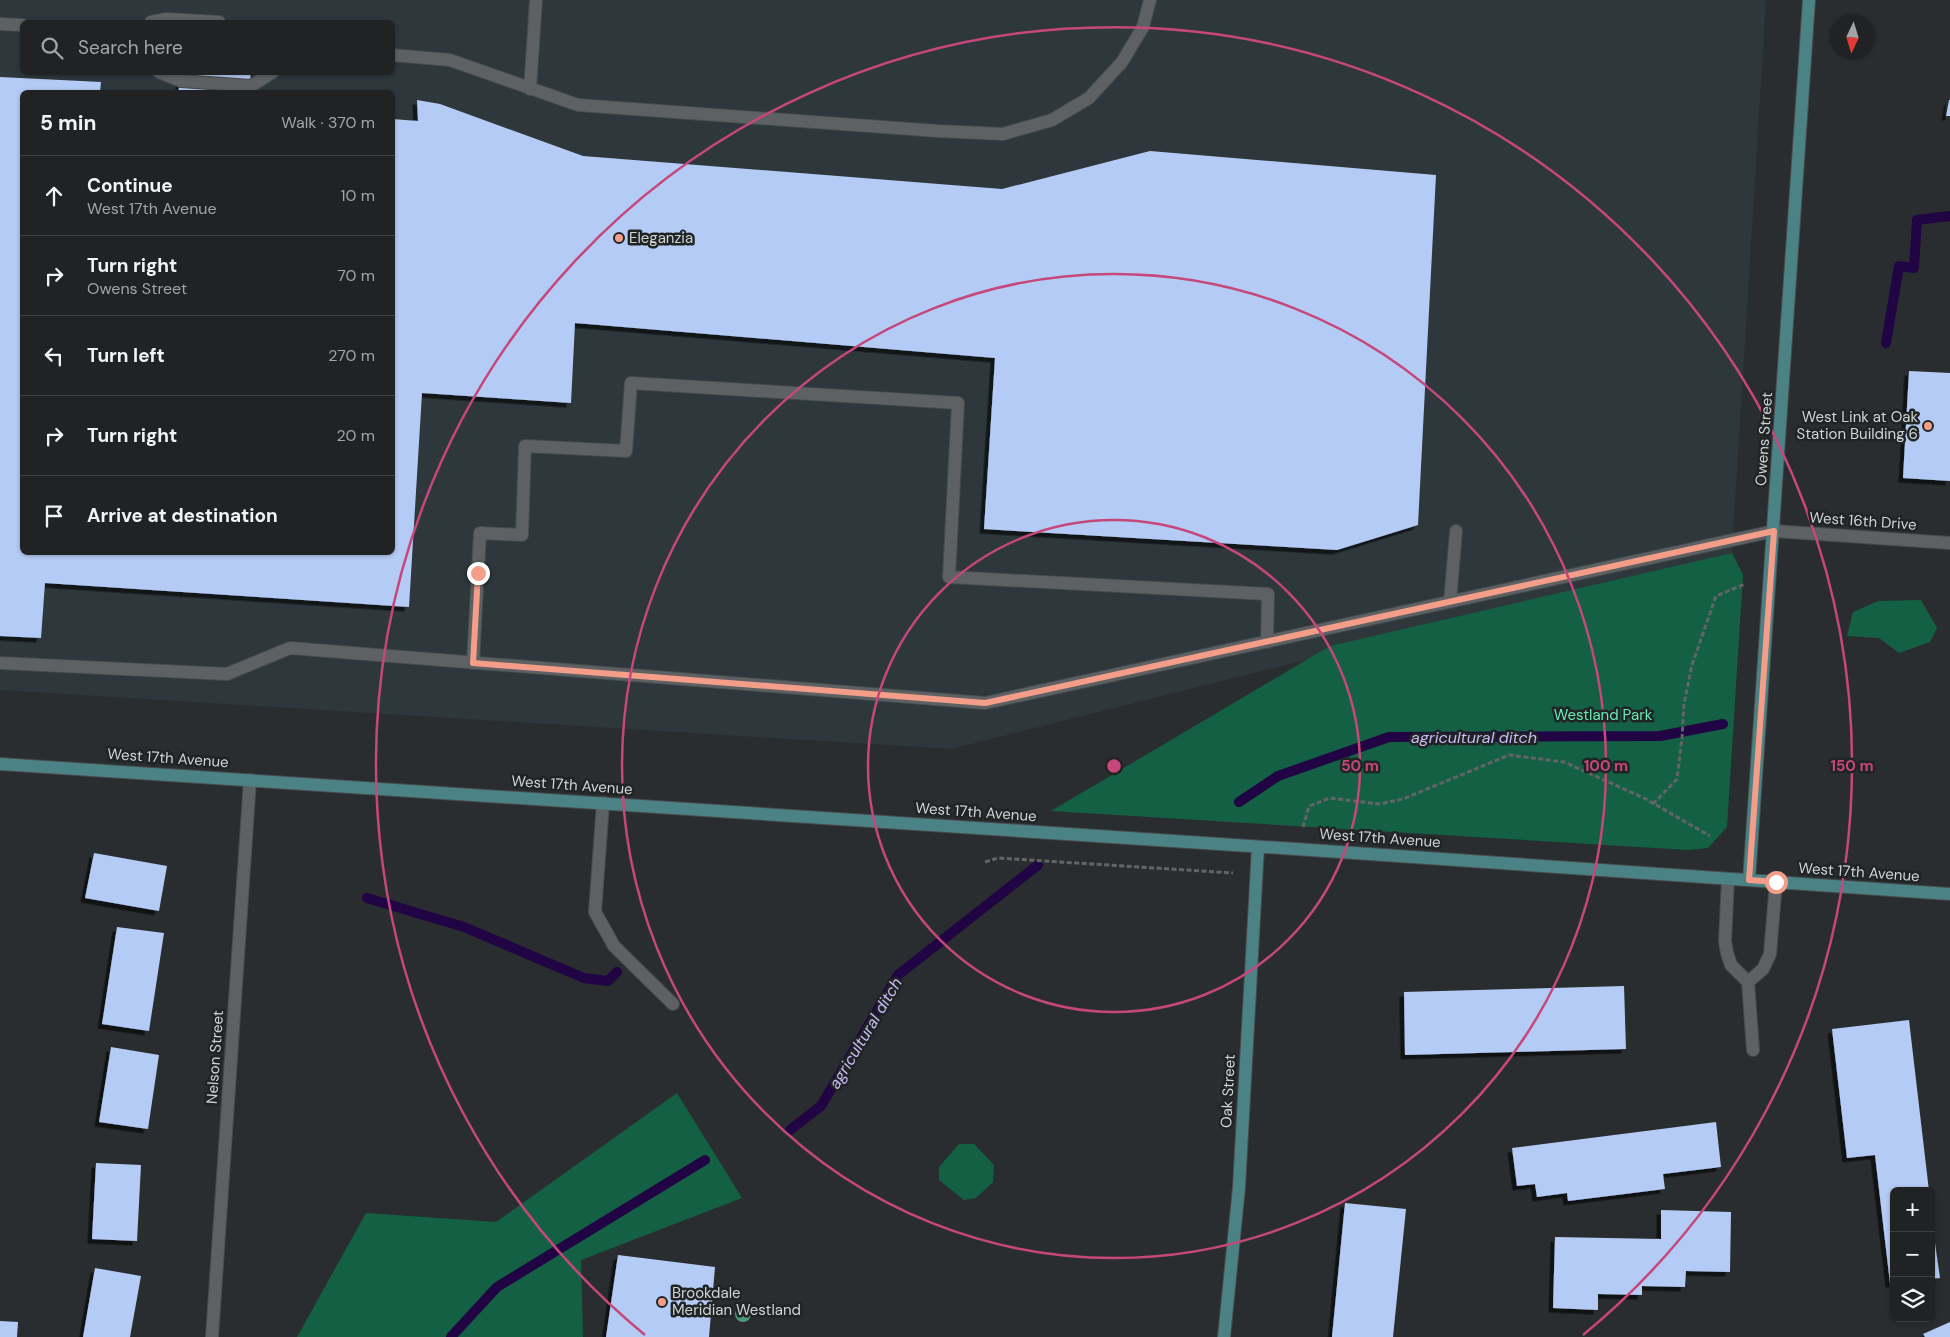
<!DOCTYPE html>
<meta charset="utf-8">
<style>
:root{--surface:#202223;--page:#282a2b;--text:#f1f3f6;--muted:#a2a4a6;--line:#3d3f41}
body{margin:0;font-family:"DM Sans",sans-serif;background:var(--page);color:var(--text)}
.controls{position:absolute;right:15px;bottom:15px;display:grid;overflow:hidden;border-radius:8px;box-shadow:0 1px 4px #0004}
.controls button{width:45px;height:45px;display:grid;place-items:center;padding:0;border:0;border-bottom:1px solid var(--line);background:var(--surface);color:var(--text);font:25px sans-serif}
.compass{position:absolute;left:1830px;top:15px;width:45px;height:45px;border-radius:50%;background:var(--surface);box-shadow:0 1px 4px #0004;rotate:184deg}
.stop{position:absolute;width:15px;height:15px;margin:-11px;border:4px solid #f49e89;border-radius:50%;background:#fff}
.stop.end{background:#f49e89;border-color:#fff;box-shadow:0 1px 5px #0008}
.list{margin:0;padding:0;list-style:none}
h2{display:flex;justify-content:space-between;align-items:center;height:65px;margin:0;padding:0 20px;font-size:21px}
h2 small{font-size:16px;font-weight:400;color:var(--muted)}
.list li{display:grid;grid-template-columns:32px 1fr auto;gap:15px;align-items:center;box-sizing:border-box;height:80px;padding:0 20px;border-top:1px solid var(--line)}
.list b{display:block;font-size:19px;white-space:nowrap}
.list p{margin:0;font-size:16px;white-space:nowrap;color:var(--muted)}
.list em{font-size:16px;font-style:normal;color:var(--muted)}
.icon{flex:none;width:28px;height:28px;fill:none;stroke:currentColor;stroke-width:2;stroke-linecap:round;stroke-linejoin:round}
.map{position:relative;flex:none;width:1950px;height:1337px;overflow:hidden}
.search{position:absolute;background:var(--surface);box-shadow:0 1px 4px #0004;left:20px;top:20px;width:375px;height:55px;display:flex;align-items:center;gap:12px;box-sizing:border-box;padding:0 18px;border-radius:8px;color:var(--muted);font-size:19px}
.panel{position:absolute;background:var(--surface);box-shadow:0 1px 4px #0004;left:20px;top:90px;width:375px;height:465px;border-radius:8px}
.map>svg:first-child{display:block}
.built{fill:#2d373c;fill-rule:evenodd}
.green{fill:#136045}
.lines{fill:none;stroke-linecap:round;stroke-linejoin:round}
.stream{stroke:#210444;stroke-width:10}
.building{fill:#b4cbf5;filter:url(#shadow)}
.lane-casing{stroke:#474b4c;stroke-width:14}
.street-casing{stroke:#474b4c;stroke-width:14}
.secondary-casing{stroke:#474b4c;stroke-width:14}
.path{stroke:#626566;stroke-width:3;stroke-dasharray:5 2.5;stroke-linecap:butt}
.lane{stroke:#5d6163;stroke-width:12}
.street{stroke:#5d6163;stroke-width:12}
.secondary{stroke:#4b8285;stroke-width:12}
.tree{fill:#4c967a}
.route{stroke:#f49e89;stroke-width:6}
.ring{fill:none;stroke:#c6477a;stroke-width:2.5}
.poi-dot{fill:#f49e89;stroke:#202425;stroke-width:2}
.labels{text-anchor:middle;stroke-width:5;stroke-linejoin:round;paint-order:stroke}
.poi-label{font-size:15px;fill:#d1d4d5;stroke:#202425;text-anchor:start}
.street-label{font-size:15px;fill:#d1d4d5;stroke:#202425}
.park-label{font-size:15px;fill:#68ecb8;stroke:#202425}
.water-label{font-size:16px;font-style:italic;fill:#cabbf6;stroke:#202425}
.centre{fill:#c6477a;stroke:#202425;stroke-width:2.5}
.ring-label{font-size:15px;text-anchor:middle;font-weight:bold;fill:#c6477a;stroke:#202425;stroke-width:5;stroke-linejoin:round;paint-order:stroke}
</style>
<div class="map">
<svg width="1950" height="1337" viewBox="0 0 1950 1337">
<defs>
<filter id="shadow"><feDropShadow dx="-4.5" dy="4.5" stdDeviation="0" flood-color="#0009"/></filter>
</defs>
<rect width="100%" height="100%" fill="#2a2d2f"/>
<!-- built -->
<path class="built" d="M0 0H1766L1732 553 951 749 0 690ZM22 22H392V72H22ZM22 92H392V552H22Z"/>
<!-- green -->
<g class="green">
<polygon points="1732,553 1743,575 1727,827 1708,848 1688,850 1051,811 1330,646"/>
<polygon points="1921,600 1937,628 1930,642 1899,653 1879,638 1847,636 1853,612 1878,601"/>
<polygon points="677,1093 742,1198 581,1260 583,1337 297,1337 366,1213 496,1222"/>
<polygon points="959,1144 974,1144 994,1165 993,1182 976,1198 964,1200 939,1180 939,1167"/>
</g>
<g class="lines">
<!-- stream -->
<g class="stream">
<polyline points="1886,343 1899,266 1914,268 1917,220 1950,216"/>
<polyline points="1239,802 1278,776 1389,737 1660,736 1723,724"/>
<polyline points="367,898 464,927 584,978 608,981 617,972"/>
<polyline points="790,1130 821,1106 898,975 1038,865"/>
<polyline points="451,1337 497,1287 705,1160"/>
</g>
</g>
<!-- building -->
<g class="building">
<polygon points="183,72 250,72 252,92 178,92"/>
<polygon points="0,77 101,82 100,92 22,92 22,552 392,552 392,119 418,121 417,100 440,104 583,156 1002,189 1150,151 1436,175 1418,525 1337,550 984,529 995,358 575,323 571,403 422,393 409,607 45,583 41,638 0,636"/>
<polygon points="1949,100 1950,100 1950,116 1946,116"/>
<polygon points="1909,371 1950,373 1950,481 1903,478"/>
<polygon points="94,853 167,866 159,911 85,898"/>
<polygon points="117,927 164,933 149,1031 102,1024"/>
<polygon points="1624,986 1626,1049 1405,1055 1404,992"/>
<polygon points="1909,1020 1929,1191 1894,1191 1894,1283 1890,1283 1875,1155 1847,1158 1832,1029"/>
<polygon points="111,1047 159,1055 148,1129 99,1122"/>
<polygon points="1716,1122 1721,1167 1663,1174 1665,1189 1568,1201 1567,1193 1537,1197 1535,1184 1517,1186 1512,1148"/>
<polygon points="96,1163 141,1165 137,1241 92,1239"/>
<polygon points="1345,1203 1406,1209 1393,1337 1332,1337"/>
<polygon points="1661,1210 1731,1212 1730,1272 1686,1271 1685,1287 1642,1286 1642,1295 1598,1294 1598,1310 1553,1308 1555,1237 1661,1239"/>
<polygon points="1931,1215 1940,1278 1931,1279"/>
<polygon points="618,1255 715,1267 709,1337 606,1337"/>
<polygon points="95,1268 141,1276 130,1337 83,1337"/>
<polygon points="0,1321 18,1322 17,1337 0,1337"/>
<polygon points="1950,1322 1950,1337 1925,1337 1923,1334"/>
</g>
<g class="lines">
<defs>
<g id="lane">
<polyline points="151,22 166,19 219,22"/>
<polyline points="0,24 22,25"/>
<polyline points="392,55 450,60 578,105 938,131 1003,134 1052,120 1089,98 1122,62 1143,27 1150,0"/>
<polyline points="159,72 181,81 251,86 273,72"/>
<polyline points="530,89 536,0"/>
<polyline points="1450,602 1456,531"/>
<polyline points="0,663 227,674 290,648 985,703 1774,531"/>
<polyline points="473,663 480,533 522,535 525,446 626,451 631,383 958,403 949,577 1268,594 1267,642"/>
<polyline points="603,803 595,912 614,946 673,1004"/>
<polyline points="1728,879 1725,941 1727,953 1731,965 1748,982 1753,1050"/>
<polyline points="1748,982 1763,969 1770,954 1776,882"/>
</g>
<g id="street">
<polyline points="1774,531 1950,543"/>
<polyline points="212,1337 250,780"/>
</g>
<g id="secondary">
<polyline points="0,764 1296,849 1950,894"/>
<polyline points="1749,880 1809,0"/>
<polyline points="1224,1337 1239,1187 1258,847"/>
</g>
</defs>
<!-- lane casing -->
<use href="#lane" class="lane-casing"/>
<!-- street casing -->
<use href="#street" class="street-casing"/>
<!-- secondary casing -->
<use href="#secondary" class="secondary-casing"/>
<!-- path -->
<g class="path">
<polyline points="1653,804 1677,779 1682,738 1684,704 1692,665 1716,596 1745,584"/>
<polyline points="1303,827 1309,806 1330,798 1379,804 1403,799 1509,755 1564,762 1644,798 1710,836"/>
<polyline points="985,862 998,858 1233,873"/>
</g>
<!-- lane -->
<use href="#lane" class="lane"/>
<!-- street -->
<use href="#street" class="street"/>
<!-- secondary -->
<use href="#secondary" class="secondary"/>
</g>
<!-- trees -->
<circle class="tree" cx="743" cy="1314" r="8"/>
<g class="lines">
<!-- route -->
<polyline class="route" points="478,573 473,663 985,703 1774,531 1749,880 1776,882"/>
</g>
<!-- distance rings -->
<g class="ring">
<circle cx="1114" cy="766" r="246"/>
<circle cx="1114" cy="766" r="492"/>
<path d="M645 1335A738 738 0 1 1 1583 1335"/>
</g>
<!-- markers -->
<g class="poi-dot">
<circle cx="619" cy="238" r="5"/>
<circle cx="1928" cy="426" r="5"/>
<circle cx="662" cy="1302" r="5"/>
</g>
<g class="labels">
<!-- poi labels -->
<g class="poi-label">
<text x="629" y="243">Eleganzia</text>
<text x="1918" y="422" text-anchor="end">West Link at Oak<tspan x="1918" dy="17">Station Building 6</tspan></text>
<text x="672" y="1298">Brookdale<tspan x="672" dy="17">Meridian Westland</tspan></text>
</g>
<!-- street labels -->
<g class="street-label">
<text transform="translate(1764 439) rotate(-86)" y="5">Owens Street</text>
<text transform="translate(1863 521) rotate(4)" y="5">West 16th Drive</text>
<text transform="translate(168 758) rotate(4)" y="5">West 17th Avenue</text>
<text transform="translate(572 785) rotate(4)" y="5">West 17th Avenue</text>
<text transform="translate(976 812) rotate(4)" y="5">West 17th Avenue</text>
<text transform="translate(1380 838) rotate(4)" y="5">West 17th Avenue</text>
<text transform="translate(1859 872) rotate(4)" y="5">West 17th Avenue</text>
<text transform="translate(215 1057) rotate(-86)" y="5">Nelson Street</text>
<text transform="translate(1228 1091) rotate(-87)" y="5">Oak Street</text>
</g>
<!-- park labels -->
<g class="park-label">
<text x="1603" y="720">Westland Park</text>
</g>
<!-- water labels -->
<g class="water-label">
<text x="1474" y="743">agricultural ditch</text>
<text transform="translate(865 1033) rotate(-59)" y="6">agricultural ditch</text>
</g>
</g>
<circle cx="1114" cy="766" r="8" class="centre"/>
<g class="ring-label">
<text x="1360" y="771">50 m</text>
<text x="1606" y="771">100 m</text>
<text x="1852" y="771">150 m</text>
</g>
</svg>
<div class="controls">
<button>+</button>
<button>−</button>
<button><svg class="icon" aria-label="layers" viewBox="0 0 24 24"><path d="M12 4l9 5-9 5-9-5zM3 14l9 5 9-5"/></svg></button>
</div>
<svg class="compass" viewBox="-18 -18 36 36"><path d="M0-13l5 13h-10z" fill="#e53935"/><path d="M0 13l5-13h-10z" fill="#a2a4a6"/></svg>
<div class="stop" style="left:1776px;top:882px"></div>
<div class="stop end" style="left:478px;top:573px"></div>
<div class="search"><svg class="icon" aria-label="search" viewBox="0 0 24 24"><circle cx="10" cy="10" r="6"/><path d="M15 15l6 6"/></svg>Search here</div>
<section class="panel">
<h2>5 min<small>Walk · 370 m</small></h2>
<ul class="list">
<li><svg class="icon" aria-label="ahead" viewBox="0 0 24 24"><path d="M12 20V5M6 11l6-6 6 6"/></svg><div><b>Continue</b><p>West 17th Avenue</p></div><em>10 m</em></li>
<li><svg class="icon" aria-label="right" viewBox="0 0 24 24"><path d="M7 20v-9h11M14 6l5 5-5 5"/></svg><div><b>Turn right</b><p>Owens Street</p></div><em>70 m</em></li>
<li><svg class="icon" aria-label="left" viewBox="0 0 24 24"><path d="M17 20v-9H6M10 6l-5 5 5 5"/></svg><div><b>Turn left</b></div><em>270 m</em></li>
<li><svg class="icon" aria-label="right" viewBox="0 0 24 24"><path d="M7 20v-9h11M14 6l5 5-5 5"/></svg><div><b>Turn right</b></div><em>20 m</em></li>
<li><svg class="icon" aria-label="arrive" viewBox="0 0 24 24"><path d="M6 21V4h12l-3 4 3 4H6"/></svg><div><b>Arrive at destination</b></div></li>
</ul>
</section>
</div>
